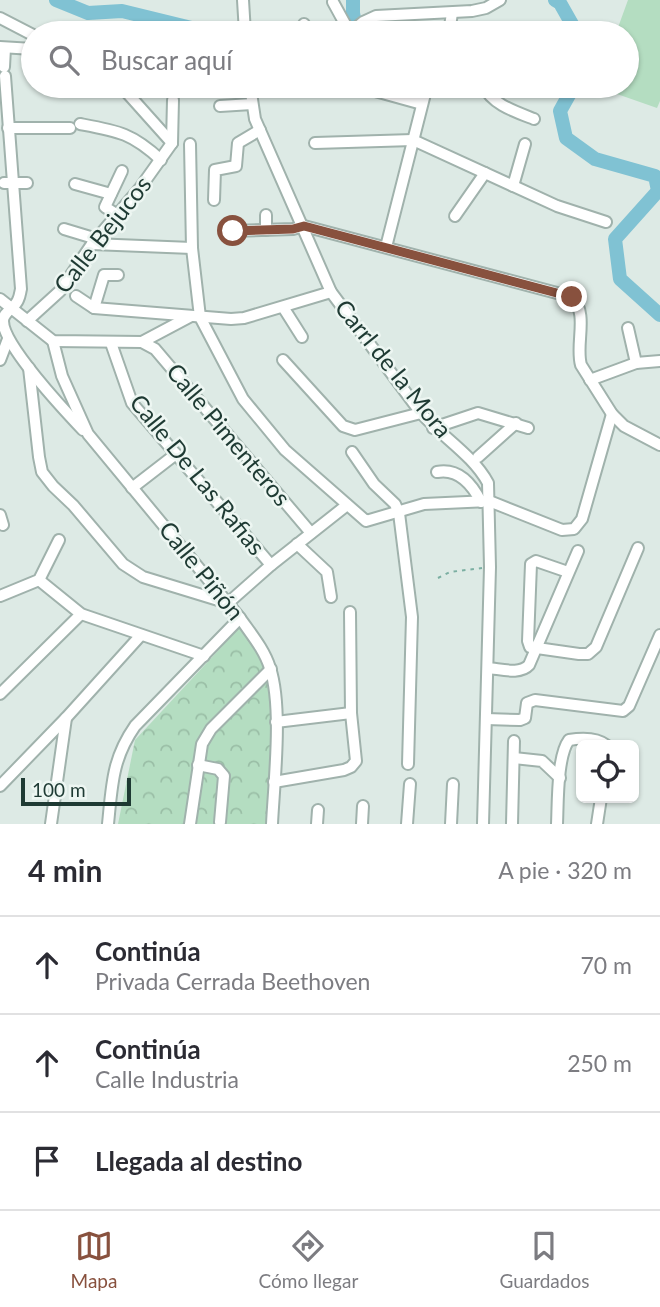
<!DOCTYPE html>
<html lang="es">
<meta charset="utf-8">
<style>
:root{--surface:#fff;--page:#f2f2f3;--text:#2b2b33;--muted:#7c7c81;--line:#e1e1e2;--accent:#88513e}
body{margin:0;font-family:Lato,sans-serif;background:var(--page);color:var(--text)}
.controls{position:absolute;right:21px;bottom:21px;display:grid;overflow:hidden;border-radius:10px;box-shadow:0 2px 5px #0004}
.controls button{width:63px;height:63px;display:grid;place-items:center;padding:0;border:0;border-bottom:2px solid var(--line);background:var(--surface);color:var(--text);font:35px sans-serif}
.scale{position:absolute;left:21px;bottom:18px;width:110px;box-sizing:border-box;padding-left:7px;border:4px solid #1e3a33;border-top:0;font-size:19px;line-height:24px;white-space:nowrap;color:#1e3a33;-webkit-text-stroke:5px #edf6f2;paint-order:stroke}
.stop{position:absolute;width:21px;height:21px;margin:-16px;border:5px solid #88513e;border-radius:50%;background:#fff}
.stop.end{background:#88513e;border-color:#fff;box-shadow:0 2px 7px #0008}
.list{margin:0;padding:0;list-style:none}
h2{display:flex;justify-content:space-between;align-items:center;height:91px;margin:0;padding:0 28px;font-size:30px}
h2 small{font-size:23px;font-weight:400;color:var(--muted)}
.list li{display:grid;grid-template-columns:46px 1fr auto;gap:21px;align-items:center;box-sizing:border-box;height:98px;padding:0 28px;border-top:2px solid var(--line)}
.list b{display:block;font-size:26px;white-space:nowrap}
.list p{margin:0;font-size:23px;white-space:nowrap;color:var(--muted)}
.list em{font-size:23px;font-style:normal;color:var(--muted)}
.icon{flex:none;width:38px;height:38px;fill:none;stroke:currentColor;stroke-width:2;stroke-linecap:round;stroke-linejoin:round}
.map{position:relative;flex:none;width:660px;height:824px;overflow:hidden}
.search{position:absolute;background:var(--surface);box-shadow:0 2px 5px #0004;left:21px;right:21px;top:21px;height:77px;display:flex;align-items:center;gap:18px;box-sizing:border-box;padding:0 24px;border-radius:38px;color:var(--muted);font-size:26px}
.sheet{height:385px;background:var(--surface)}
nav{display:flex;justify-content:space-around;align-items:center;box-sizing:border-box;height:98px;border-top:2px solid var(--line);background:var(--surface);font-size:19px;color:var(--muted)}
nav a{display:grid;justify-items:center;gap:4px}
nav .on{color:var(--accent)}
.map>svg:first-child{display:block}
.forest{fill:url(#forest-crowns)}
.pitch{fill:#b4ddc1}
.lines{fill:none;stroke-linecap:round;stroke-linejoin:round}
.river{stroke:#80c2d3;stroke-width:14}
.minor-casing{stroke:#a0b2ac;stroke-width:14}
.path{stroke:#7bafa2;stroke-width:2;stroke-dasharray:3.5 5;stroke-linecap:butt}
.minor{stroke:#fff;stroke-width:10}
.route{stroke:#88513e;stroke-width:9}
.labels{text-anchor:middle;stroke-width:5;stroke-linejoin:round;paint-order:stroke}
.street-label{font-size:24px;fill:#1e3a33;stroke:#edf6f2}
</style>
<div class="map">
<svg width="660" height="824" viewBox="0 0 660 824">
<defs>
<pattern id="forest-crowns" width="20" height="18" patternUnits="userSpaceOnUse" patternTransform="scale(1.75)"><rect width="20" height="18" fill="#b4ddc1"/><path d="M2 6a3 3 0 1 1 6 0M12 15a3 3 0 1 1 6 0" fill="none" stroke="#9abea6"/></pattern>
</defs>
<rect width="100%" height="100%" fill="#ddeae5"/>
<!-- forest -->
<polygon class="forest" points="241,626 263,653 274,718 268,824 118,824 135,740"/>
<!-- pitch -->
<polygon class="pitch" points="628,0 660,0 660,101 657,108 597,87 627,86 627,33 616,33"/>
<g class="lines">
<!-- river -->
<g class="river">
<polyline points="56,0 88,13 122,11 212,33"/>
<polyline points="353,0 353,13 357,33"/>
<polyline points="555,0 560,3 577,33"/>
<polyline points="574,86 560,111 566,138 595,159 655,176 658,191 615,239 620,279 660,315"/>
</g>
<defs>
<g id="minor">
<polyline points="243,0 245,33"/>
<polyline points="333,2 350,33"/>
<polyline points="0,18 33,35"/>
<polyline points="304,24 304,33"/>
<polyline points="350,33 363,22 376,16 472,11 486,8 500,0"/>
<polyline points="449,33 452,13"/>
<polyline points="0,47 33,49"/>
<polyline points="4,67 5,48"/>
<path d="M5 76 21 289C20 293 20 296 18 300 15 308 3 312 3 321 3 345 65 411 83 430"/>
<polyline points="121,86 172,143"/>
<path d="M250 86 255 119 331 292 421 413C442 437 473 455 488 483L490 567 483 824"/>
<polyline points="357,86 422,104"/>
<path d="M484 86C491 104 516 112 534 119"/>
<polyline points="220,106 252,104"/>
<path d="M80 124C118 131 132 133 161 160"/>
<polyline points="8,128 70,128"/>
<polyline points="172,143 173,100"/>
<polyline points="315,143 413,140 557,206 606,222"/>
<polyline points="190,144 192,248 200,317 243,399 285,450 366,521 424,504 489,501 562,530 574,529 582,519 612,414"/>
<polyline points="4,183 27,183"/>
<polyline points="75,184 111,194"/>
<polyline points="513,186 525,144"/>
<polyline points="214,200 215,170 236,166 238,143 260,130"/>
<polyline points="116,214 105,207 122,171"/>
<polyline points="455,216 485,173"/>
<polyline points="64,229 97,239"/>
<polyline points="266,230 266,215"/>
<path d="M233 231 293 229 304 226 572 297C589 314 575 344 581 365L612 414 624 426 660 445"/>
<polyline points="92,244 192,248"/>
<polyline points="386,247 427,86"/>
<polyline points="76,296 94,308 231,319 244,318 331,292"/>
<polyline points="0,299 53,341 142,342 191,316"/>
<polyline points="283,307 302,337"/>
<polyline points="94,308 104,275 118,275"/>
<polyline points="27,321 60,291 92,244 140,188 172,143"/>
<polyline points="628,328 636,363"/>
<path d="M53 341 62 376 88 434 240 618C251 634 264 649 270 668 283 707 274 782 272 824"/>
<polyline points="142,342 155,349 311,533"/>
<polyline points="111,343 132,403 271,565"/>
<polyline points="0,360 8,339"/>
<polyline points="283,360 343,426 355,430 421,413"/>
<polyline points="29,368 39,457 42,472 53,486 73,505 123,564 143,577 228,603 271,565 347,505"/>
<polyline points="590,380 636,363 660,361"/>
<polyline points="433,428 478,413 528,428"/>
<polyline points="352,452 374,484 395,504 399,513 412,617 408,764"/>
<polyline points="478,457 516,423"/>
<path d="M437 472C458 468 472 484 481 502"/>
<polyline points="132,488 176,454"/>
<polyline points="0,515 3,525"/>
<polyline points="297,544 327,572 331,597"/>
<polyline points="568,572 536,561 531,564 528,641 530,647 579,654 588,654 596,647 638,548"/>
<polyline points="39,580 81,614 204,656"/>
<polyline points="0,596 39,580 59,540"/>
<path d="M488 668C501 669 520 675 529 665L578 551"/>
<polyline points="0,694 81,614"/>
<polyline points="486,719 520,720 525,718 527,703 535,700 623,711 629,706 660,635"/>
<polyline points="276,722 351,713"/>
<polyline points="514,758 542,761 560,778"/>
<polyline points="198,765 218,769 224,776 220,822"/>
<polyline points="274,782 344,770 351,767 356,761 351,713 350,612"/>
<polyline points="0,786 66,718 141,635"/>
<polyline points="51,824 66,718"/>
<path d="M108 824C112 785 112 759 135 726L240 618"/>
<polyline points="190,824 202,744 211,729 271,669"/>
<polyline points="317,824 318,810"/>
<polyline points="362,824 363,806"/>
<polyline points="407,824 410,784"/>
<polyline points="451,824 453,784"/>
<polyline points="512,824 514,741"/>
<path d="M557 824C558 802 557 756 569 740 581 738 597 738 606 745"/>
<polyline points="597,824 601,798"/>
</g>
</defs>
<!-- minor casing -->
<use href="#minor" class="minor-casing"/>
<!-- path -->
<polyline class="path" points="438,578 450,572 482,568"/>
<!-- minor -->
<use href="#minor" class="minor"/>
</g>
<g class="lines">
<!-- route -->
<polyline class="route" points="233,231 293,229 304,226 572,297"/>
</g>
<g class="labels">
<!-- street labels -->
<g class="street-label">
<text transform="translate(103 235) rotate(-52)" y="8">Calle Bejucos</text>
<text transform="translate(393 369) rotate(51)" y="8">Carrl de la Mora</text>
<text transform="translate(228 435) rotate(50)" y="8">Calle Pimenteros</text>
<text transform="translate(197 475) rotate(51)" y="8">Calle De Las Rafias</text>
<text transform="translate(201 571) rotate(51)" y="8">Calle Piñón</text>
</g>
</g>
</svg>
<div class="controls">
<button><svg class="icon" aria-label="locate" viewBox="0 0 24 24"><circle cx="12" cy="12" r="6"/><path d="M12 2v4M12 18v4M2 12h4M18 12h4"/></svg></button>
</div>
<div class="scale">100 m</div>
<div class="stop" style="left:233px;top:231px"></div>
<div class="stop end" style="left:572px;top:297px"></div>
<div class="search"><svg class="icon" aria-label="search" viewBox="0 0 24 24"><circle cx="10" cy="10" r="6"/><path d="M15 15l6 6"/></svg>Buscar aquí</div>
</div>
<section class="sheet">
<h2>4 min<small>A pie · 320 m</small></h2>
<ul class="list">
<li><svg class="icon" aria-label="ahead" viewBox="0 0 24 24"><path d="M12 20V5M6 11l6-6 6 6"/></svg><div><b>Continúa</b><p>Privada Cerrada Beethoven</p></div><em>70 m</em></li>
<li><svg class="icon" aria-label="ahead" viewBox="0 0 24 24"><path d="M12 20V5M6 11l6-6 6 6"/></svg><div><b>Continúa</b><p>Calle Industria</p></div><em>250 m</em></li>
<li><svg class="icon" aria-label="arrive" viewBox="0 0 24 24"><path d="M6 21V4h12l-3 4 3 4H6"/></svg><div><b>Llegada al destino</b></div></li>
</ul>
</section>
<nav>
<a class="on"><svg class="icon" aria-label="map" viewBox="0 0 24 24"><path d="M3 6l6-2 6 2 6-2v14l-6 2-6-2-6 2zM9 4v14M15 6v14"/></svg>Mapa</a>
<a><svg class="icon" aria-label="directions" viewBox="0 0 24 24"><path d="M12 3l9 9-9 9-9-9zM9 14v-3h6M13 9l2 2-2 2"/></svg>Cómo llegar</a>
<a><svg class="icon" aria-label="saved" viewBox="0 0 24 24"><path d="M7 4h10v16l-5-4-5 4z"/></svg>Guardados</a>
</nav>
